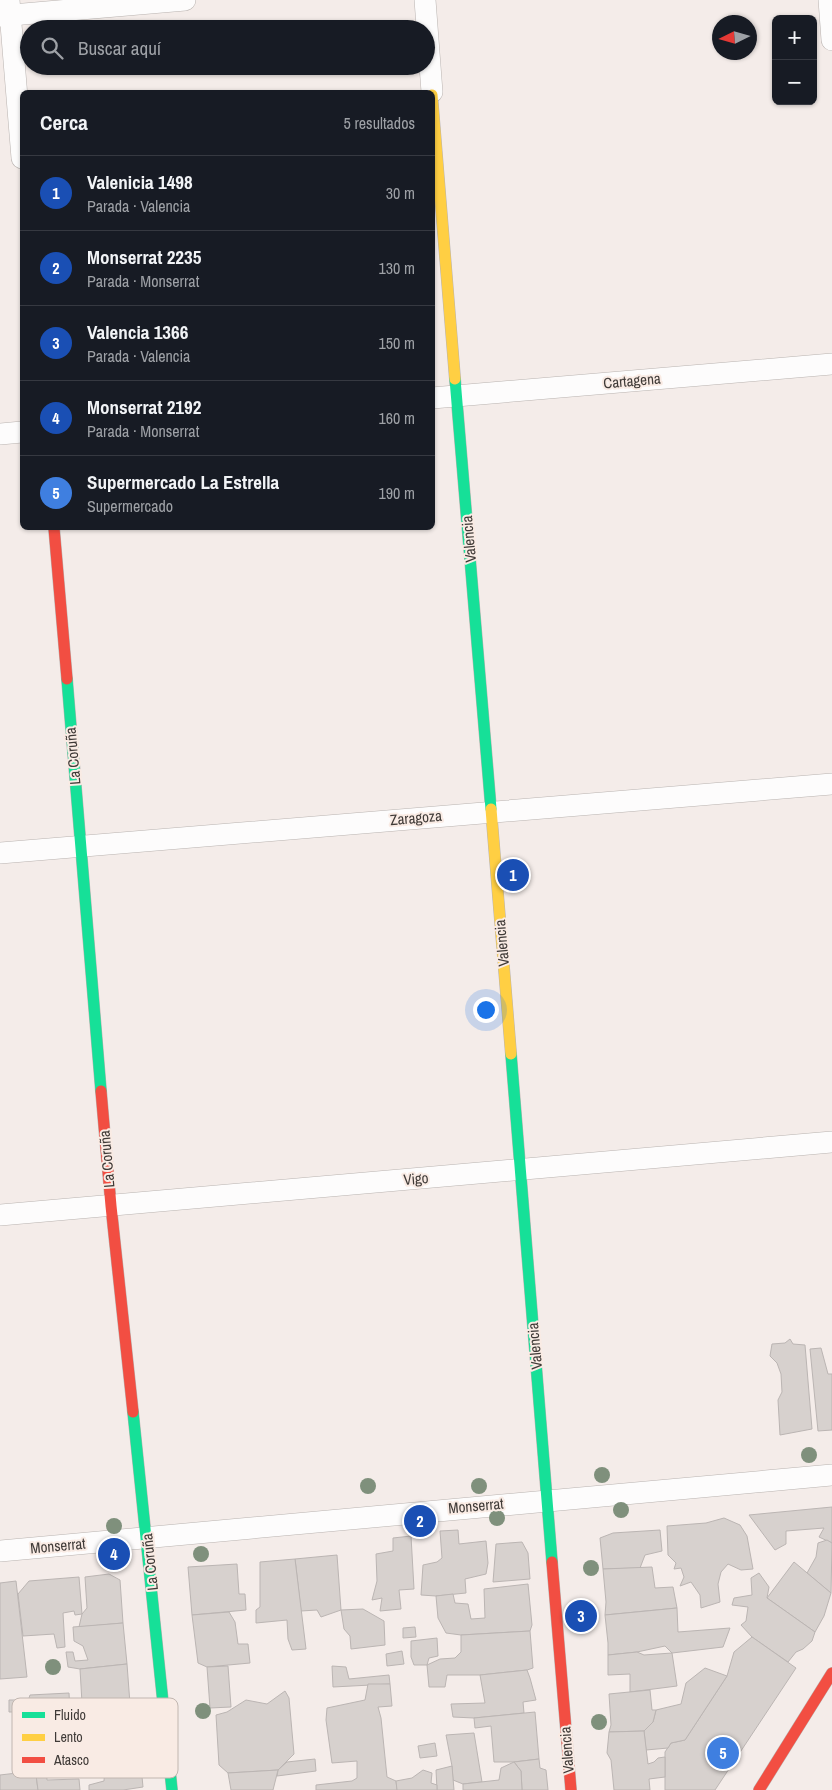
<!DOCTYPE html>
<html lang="es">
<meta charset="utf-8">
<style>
:root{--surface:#171b24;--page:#20242c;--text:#f1f3f6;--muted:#9ea1a6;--line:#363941;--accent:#7e7875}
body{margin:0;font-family:"Archivo Narrow",sans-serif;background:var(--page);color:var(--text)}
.controls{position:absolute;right:15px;top:15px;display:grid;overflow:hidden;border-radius:8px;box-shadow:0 1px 4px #0004}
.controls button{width:45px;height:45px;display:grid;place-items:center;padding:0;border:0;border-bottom:1px solid var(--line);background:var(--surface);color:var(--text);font:25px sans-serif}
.compass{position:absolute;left:712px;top:15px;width:45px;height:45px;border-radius:50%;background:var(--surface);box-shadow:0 1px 4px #0004;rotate:265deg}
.you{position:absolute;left:485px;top:1009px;width:18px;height:18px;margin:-12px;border:4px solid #fff;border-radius:50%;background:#1a73e8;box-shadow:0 0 0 8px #1a73e833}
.badge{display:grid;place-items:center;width:32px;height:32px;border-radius:50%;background:var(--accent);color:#fff;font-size:16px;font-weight:700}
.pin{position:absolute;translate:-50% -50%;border:2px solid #fff;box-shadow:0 1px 5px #0006}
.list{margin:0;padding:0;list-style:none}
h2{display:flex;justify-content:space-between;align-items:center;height:65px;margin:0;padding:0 20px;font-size:21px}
h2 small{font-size:16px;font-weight:400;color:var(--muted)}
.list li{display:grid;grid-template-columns:32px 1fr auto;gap:15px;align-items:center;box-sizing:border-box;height:75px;padding:0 20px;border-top:1px solid var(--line)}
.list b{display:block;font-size:19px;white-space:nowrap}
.list p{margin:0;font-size:16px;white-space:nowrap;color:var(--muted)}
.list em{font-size:16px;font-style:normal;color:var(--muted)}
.icon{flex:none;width:28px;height:28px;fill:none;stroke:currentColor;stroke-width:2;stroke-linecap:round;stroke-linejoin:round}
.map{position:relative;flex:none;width:832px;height:1790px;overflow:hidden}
.search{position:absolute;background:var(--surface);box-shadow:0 1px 4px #0004;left:20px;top:20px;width:415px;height:55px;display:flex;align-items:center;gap:12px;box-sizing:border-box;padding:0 18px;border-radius:28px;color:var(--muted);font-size:19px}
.panel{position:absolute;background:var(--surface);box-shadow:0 1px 4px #0004;left:20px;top:90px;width:415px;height:440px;border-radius:8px}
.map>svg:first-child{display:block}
.building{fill:#d7d1ce;stroke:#bbb5b3}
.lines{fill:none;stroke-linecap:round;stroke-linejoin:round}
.street-casing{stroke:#b9b3b0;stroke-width:22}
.fast-casing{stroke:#b9b3b0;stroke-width:12}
.slow-casing{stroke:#b9b3b0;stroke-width:12}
.jam-casing{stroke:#b9b3b0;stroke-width:12}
.street{stroke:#fdfcfc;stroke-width:21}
.fast{stroke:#16e098;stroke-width:11}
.slow{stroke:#ffcf43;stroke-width:11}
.jam{stroke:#f24e42;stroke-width:11}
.tree{fill:#7f907c}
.labels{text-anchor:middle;stroke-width:4;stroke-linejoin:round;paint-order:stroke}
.street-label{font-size:15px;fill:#3f3a37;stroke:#f9ebe4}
.key{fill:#f9ebe4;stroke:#c1b6b0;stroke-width:1}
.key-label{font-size:14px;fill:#3f3a37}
</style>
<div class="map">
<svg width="832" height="1790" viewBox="0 0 832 1790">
<rect width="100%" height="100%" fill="#f4ece9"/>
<!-- building -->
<g class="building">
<polygon points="790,1339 793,1344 805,1345 812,1429 780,1435 778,1400 782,1392 781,1374 777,1363 770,1356 772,1344 785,1343"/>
<polygon points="821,1348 828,1374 832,1374 832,1430 818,1431 810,1349"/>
<polygon points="832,1507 832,1543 819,1537 824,1528 786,1531 786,1544 775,1550 749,1515"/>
<polygon points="724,1518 740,1525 747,1536 753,1569 741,1570 728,1564 721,1572 718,1584 720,1602 701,1608 700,1595 691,1582 680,1586 684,1577 681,1568 674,1569 676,1563 668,1555 667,1526 706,1523"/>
<polygon points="458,1530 459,1544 486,1541 488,1563 486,1574 465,1579 466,1593 436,1596 421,1595 423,1565 437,1562 442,1558 440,1531"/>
<polygon points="660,1530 662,1551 645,1555 640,1568 603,1569 600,1538 613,1533"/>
<polygon points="411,1536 414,1589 399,1590 401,1609 380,1611 382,1598 372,1600 377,1581 376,1554 393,1551 393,1538"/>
<polygon points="827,1540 832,1543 831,1593 807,1573 816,1557 818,1543"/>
<polygon points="522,1542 528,1553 530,1579 493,1582 496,1544"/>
<polygon points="337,1555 341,1610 321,1617 317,1610 301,1611 295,1559"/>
<polygon points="295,1559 306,1649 292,1650 288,1639 287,1620 256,1623 256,1610 260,1607 260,1562"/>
<polygon points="794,1562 831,1593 824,1616 815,1632 767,1598"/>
<polygon points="237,1564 239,1594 245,1594 246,1610 192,1615 188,1567"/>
<polygon points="652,1567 655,1588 673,1587 677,1608 605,1615 606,1602 603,1569"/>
<polygon points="759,1573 769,1587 767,1598 815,1632 812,1641 803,1649 796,1652 788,1662 752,1637 741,1625 746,1621 748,1607 732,1605 734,1598 752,1595 751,1578"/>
<polygon points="109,1574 120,1580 123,1623 79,1627 82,1614 87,1608 85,1577"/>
<polygon points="79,1577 82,1614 75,1615 74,1611 63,1613 65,1647 57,1648 54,1634 23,1636 18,1594 29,1581"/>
<polygon points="16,1581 27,1677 0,1679 0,1583"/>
<polygon points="528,1584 532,1625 530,1631 461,1635 446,1633 438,1618 436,1596 453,1594 455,1603 468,1604 471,1619 485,1618 484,1589"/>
<polygon points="677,1608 678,1632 730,1628 723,1647 672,1653 665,1646 637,1652 608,1655 608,1643 605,1615"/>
<polygon points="363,1609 384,1621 385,1645 351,1649 350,1636 344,1629 341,1610"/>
<polygon points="229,1612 235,1622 238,1644 248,1644 250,1663 207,1667 198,1663 192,1615"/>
<polygon points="123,1623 127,1664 80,1669 68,1667 66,1652 73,1652 75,1661 88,1660 83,1646 74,1641 73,1627"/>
<polygon points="415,1627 416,1637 403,1638 403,1628"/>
<polygon points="530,1631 533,1668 527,1670 480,1675 447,1675 445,1687 429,1687 427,1665 440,1659 455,1658 461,1652 461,1635"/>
<polygon points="752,1637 796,1668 715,1790 665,1790 665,1752 671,1743 685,1740 727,1676 734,1652"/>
<polygon points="437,1638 438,1656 429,1658 427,1665 414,1665 411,1657 411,1641"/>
<polygon points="402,1651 404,1664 387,1666 386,1654"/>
<polygon points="637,1652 644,1655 672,1653 677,1686 630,1692 630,1674 608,1675 608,1655"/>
<polygon points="127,1664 130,1704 107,1708 99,1714 95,1714 90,1709 82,1703 80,1669"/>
<polygon points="228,1666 231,1707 210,1708 207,1667"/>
<polygon points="332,1666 346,1667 349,1679 389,1675 390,1684 333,1687"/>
<polygon points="705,1668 727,1676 685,1740 671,1743 668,1748 646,1750 644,1731 653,1722 656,1710 681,1704 686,1683"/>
<polygon points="527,1670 530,1678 536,1700 523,1702 524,1713 474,1718 453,1717 451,1704 485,1703 480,1675"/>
<polygon points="368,1684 390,1684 392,1706 378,1707 381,1718 387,1777 396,1781 397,1790 316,1790 316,1785 352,1781 357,1778 357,1761 332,1763 326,1720 327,1708 365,1700"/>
<polygon points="650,1690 652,1710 656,1710 653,1722 644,1731 609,1732 611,1725 609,1694"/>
<polygon points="285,1691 289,1698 294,1754 278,1770 228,1773 219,1765 216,1715 227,1712 246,1700 267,1704"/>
<polygon points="69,1693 70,1713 39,1716 28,1715 28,1701 30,1695"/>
<polygon points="9,1700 18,1700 19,1712 9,1712"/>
<polygon points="535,1712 539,1759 514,1762 494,1762 491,1726 475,1728 474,1718"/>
<polygon points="644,1731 648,1764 654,1762 658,1758 665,1757 665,1777 649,1779 650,1790 614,1790 611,1760 607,1753 609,1732"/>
<polygon points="474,1733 482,1782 463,1784 453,1780 452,1766 446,1735"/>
<polygon points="435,1743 437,1756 420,1758 418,1746"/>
<polygon points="19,1756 32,1757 35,1767 38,1790 0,1790 0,1775 17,1773"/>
<polygon points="140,1756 143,1787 123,1790 89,1790 89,1785 104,1781 105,1766 119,1758"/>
<polygon points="315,1759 316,1771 277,1776 278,1770 287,1762"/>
<polygon points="539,1759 540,1768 546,1770 548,1790 522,1790 521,1771 514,1762"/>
<polygon points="514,1762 521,1771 522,1790 463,1790 463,1784 499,1780 501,1768"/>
<polygon points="46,1766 47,1780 79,1779 80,1790 38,1790 35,1767"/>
<polygon points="452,1766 454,1790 437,1790 436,1770"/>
<polygon points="278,1770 273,1790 231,1790 228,1773"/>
<polygon points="423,1770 432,1773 431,1783 437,1785 437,1790 397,1790 396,1781 412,1778"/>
</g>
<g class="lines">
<defs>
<g id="street">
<polyline points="9,0 22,158"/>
<polyline points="425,0 432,92"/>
<polyline points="829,0 832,40"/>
<polyline points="0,16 185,0"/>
<polyline points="432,398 832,364"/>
<polyline points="0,434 22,432"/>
<polyline points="0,853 832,784"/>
<polyline points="0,1215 832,1142"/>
<polyline points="0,1551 832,1475"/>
</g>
<g id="fast">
<polyline points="455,379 491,809"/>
<polyline points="67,679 101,1091"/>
<polyline points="511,1054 552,1562"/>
<polyline points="133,1412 172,1790"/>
</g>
<g id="slow">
<polyline points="432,95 455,379"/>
<polyline points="491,809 511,1054"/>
</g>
<g id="jam">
<polyline points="54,528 67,679"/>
<polyline points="101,1091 111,1206 133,1412"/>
<polyline points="552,1562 571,1790"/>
<polyline points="759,1790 832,1673"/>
</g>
</defs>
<!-- street casing -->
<use href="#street" class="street-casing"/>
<!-- fast casing -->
<use href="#fast" class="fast-casing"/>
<!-- slow casing -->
<use href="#slow" class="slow-casing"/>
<!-- jam casing -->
<use href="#jam" class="jam-casing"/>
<!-- street -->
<use href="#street" class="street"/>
<!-- fast -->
<use href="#fast" class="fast"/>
<!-- slow -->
<use href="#slow" class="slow"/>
<!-- jam -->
<use href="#jam" class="jam"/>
</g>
<!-- trees -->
<g class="tree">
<circle cx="809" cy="1455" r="8"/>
<circle cx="602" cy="1475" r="8"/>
<circle cx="368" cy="1486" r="8"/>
<circle cx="479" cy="1486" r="8"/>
<circle cx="621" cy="1510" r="8"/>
<circle cx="497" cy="1518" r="8"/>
<circle cx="114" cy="1526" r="8"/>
<circle cx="201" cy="1554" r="8"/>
<circle cx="591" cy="1568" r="8"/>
<circle cx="53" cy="1667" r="8"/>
<circle cx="203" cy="1711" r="8"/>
<circle cx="599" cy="1722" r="8"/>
</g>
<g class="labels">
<!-- street labels -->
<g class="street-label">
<text transform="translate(632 381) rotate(-5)" y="5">Cartagena</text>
<text transform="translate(469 539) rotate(-95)" y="5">Valencia</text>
<text transform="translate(73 756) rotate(-95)" y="5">La Coruña</text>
<text transform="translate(416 818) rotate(-5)" y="5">Zaragoza</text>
<text transform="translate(502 943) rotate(-95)" y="5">Valencia</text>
<text transform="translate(107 1159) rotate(-95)" y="5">La Coruña</text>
<text transform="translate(416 1179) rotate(-5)" y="5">Vigo</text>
<text transform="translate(535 1346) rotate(-95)" y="5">Valencia</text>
<text transform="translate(476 1506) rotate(-5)" y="5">Monserrat</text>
<text transform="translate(58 1546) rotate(-5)" y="5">Monserrat</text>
<text transform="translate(150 1562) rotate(-96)" y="5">La Coruña</text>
<text transform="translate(567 1750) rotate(-94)" y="5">Valencia</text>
</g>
</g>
<!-- legend -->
<rect x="12" y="1698" width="166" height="80" rx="8" class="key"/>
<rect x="22" y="1712" width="23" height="6" fill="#16e098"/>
<rect x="22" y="1734" width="23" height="7" fill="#ffcf43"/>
<rect x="22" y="1757" width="23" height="6" fill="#f24e42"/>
<g class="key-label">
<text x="54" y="1720">Fluido</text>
<text x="54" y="1742">Lento</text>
<text x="54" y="1765">Atasco</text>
</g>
</svg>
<div class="controls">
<button>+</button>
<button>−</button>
</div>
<svg class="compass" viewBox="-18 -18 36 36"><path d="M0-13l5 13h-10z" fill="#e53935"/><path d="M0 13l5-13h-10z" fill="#9ea1a6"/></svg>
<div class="you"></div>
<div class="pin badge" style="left:513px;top:875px;background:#1a4fb4">1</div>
<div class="pin badge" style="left:420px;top:1521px;background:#1a4fb4">2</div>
<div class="pin badge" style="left:581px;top:1616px;background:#1a4fb4">3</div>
<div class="pin badge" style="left:114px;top:1554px;background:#1a4fb4">4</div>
<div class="pin badge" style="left:723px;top:1753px;background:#3f7fe0">5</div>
<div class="search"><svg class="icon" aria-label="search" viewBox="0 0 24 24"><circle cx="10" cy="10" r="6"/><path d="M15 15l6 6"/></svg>Buscar aquí</div>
<section class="panel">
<h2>Cerca<small>5 resultados</small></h2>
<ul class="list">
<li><span class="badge" style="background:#1a4fb4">1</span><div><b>Valenicia 1498</b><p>Parada · Valencia</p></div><em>30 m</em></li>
<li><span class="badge" style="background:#1a4fb4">2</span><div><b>Monserrat 2235</b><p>Parada · Monserrat</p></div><em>130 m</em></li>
<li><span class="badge" style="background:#1a4fb4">3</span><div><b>Valencia 1366</b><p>Parada · Valencia</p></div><em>150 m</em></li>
<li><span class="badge" style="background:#1a4fb4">4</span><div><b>Monserrat 2192</b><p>Parada · Monserrat</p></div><em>160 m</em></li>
<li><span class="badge" style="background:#3f7fe0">5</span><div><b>Supermercado La Estrella</b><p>Supermercado</p></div><em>190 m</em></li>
</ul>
</section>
</div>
